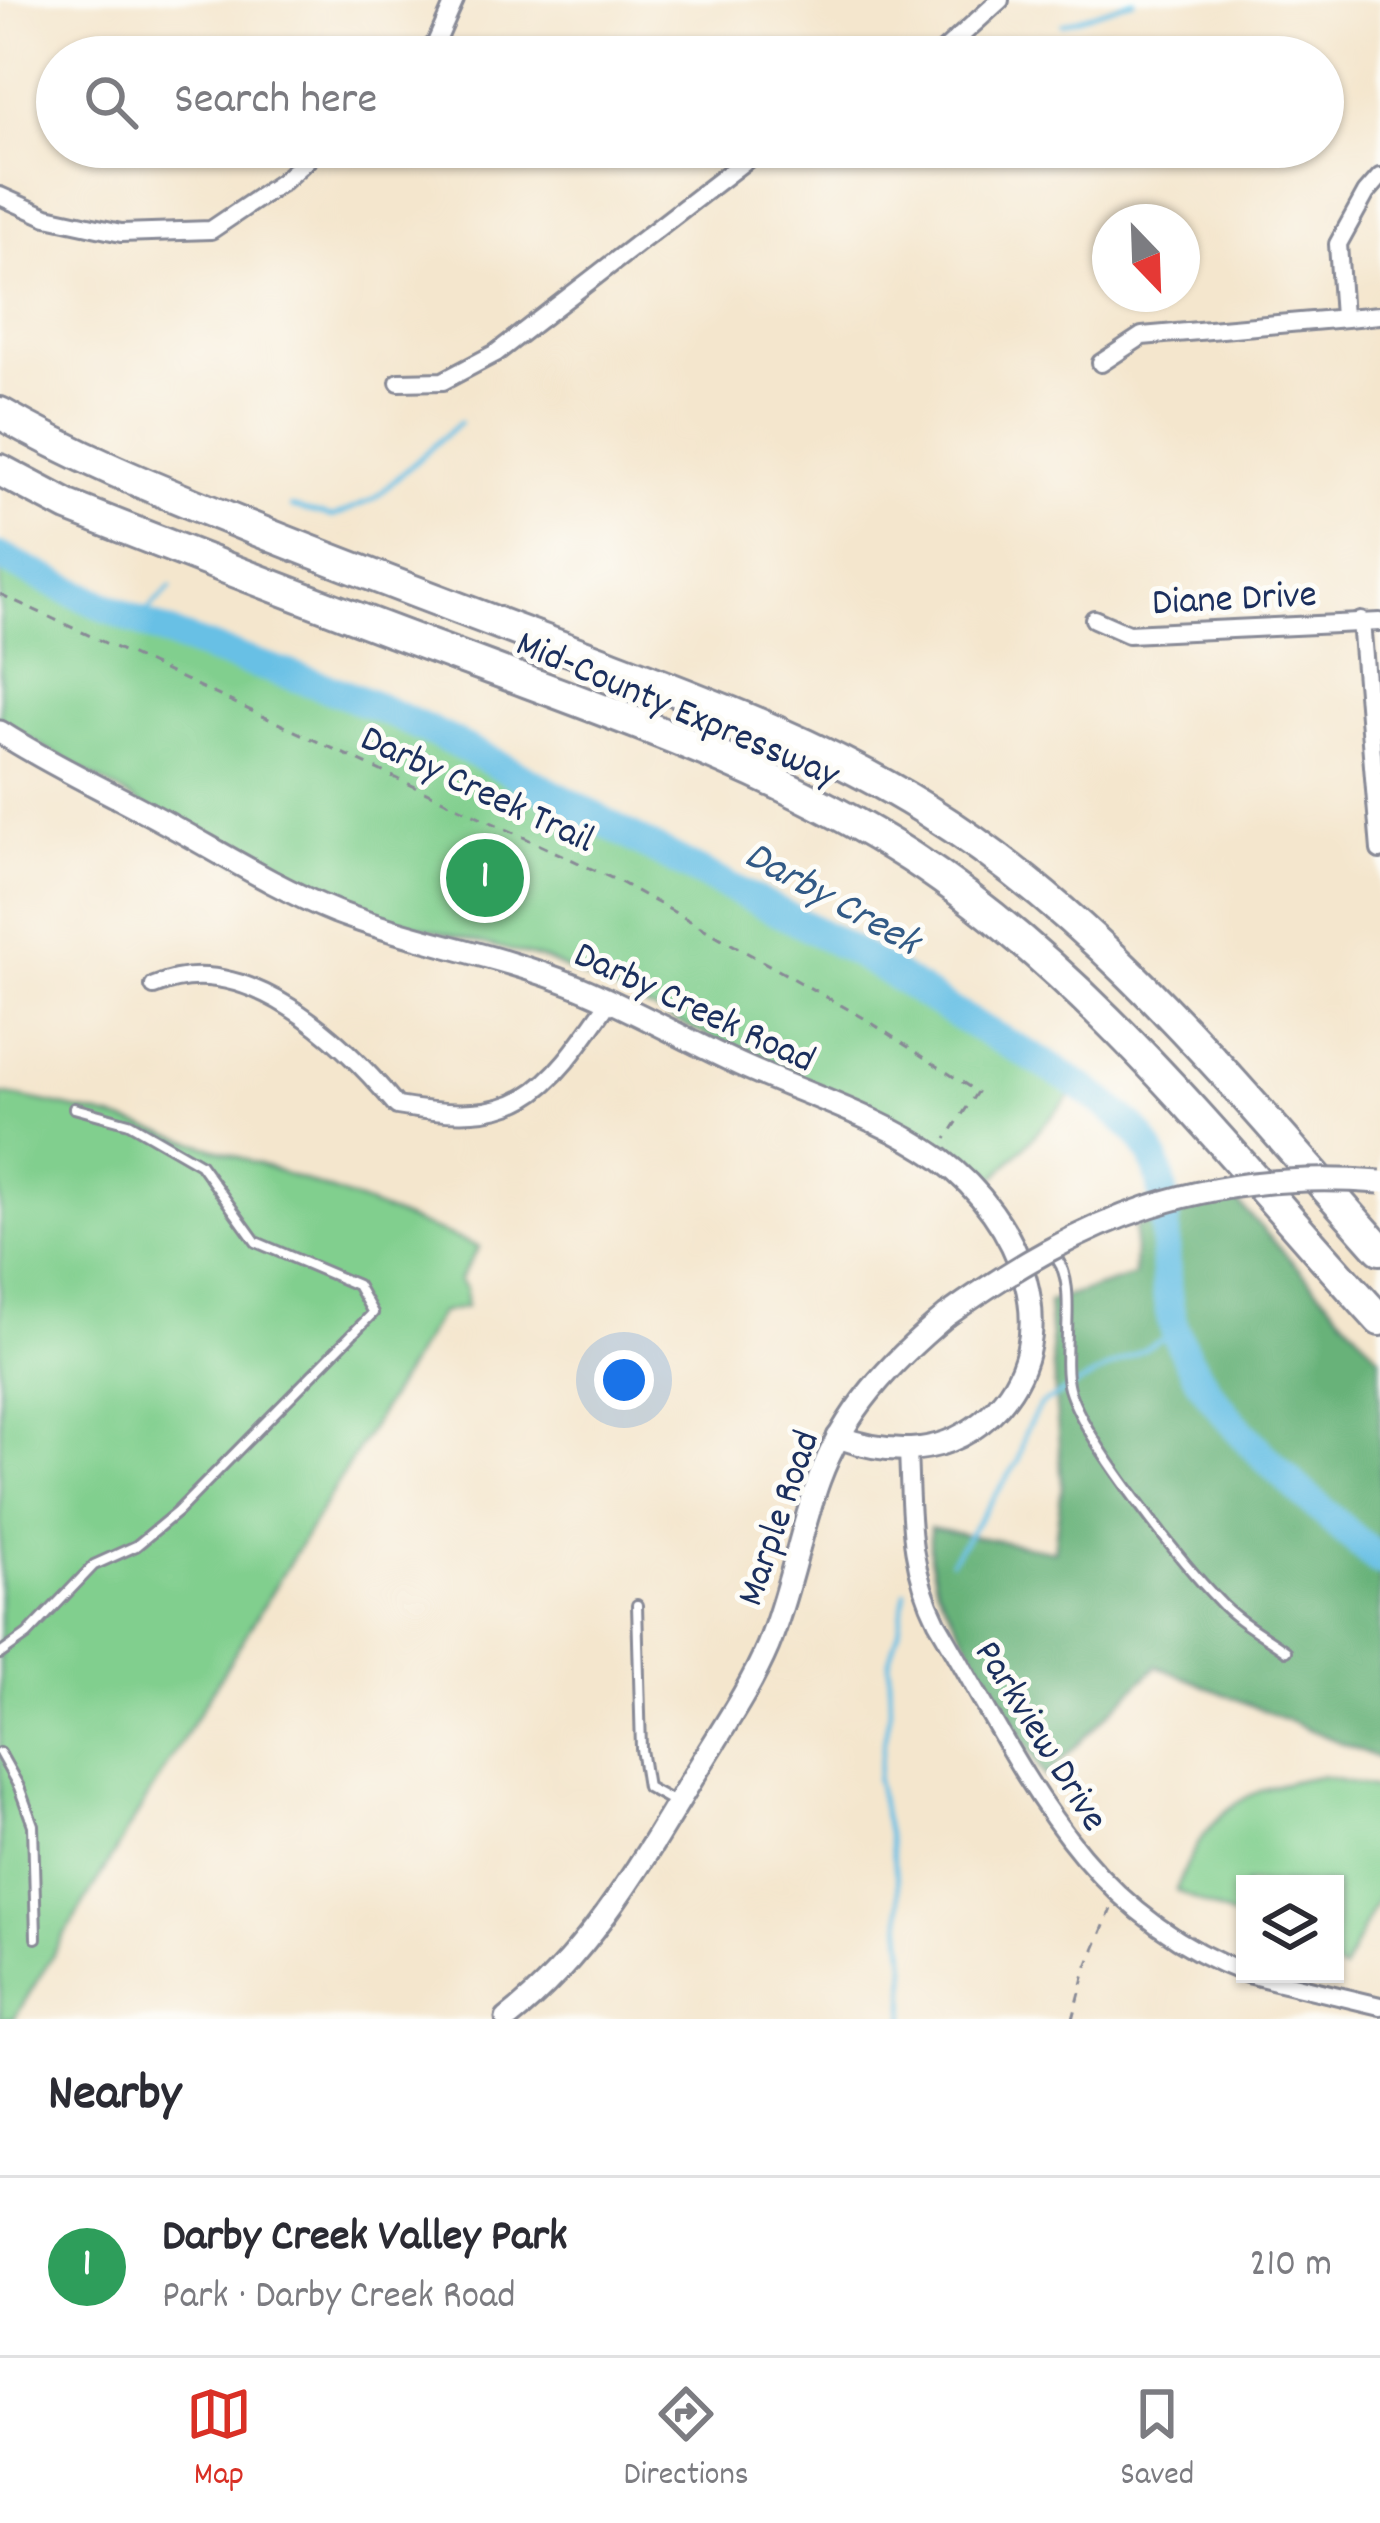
<!DOCTYPE html>
<meta charset="utf-8">
<style>
:root{--surface:#fff;--page:#f2f2f3;--text:#2b2b33;--muted:#7c7c81;--line:#e1e1e2;--accent:#d93025}
body{margin:0;font-family:Dekko,sans-serif;background:var(--page);color:var(--text)}
.controls{position:absolute;right:36px;bottom:36px;display:grid;overflow:hidden;border-radius:0px;box-shadow:0 3px 9px #0004}
.controls button{width:108px;height:108px;display:grid;place-items:center;padding:0;border:0;border-bottom:3px solid var(--line);background:var(--surface);color:var(--text);font:60px sans-serif}
.compass{position:absolute;left:1092px;top:204px;width:108px;height:108px;border-radius:50%;background:var(--surface);box-shadow:0 3px 9px #0004;rotate:157deg}
.you{position:absolute;left:624px;top:1380px;width:42px;height:42px;margin:-30px;border:9px solid #fff;border-radius:50%;background:#1a73e8;box-shadow:0 0 0 18px #1a73e833}
.badge{display:grid;place-items:center;width:78px;height:78px;border-radius:50%;background:var(--accent);color:#fff;font-size:39px;font-weight:700}
.pin{position:absolute;translate:-50% -50%;border:6px solid #fff;box-shadow:0 3px 12px #0006}
.list{margin:0;padding:0;list-style:none}
h2{display:flex;justify-content:space-between;align-items:center;height:156px;margin:0;padding:0 48px;font-size:51px}
h2 small{font-size:39px;font-weight:400;color:var(--muted)}
.list li{display:grid;grid-template-columns:78px 1fr auto;gap:36px;align-items:center;box-sizing:border-box;height:180px;padding:0 48px;border-top:3px solid var(--line)}
.list b{display:block;font-size:45px;white-space:nowrap}
.list p{margin:0;font-size:39px;white-space:nowrap;color:var(--muted)}
.list em{font-size:39px;font-style:normal;color:var(--muted)}
.icon{flex:none;width:66px;height:66px;fill:none;stroke:currentColor;stroke-width:2;stroke-linecap:round;stroke-linejoin:round}
.map{position:relative;flex:none;width:1380px;height:2019px;overflow:hidden}
.search{position:absolute;background:var(--surface);box-shadow:0 3px 9px #0004;left:36px;right:36px;top:36px;height:132px;display:flex;align-items:center;gap:30px;box-sizing:border-box;padding:0 42px;border-radius:66px;color:var(--muted);font-size:45px}
.sheet{height:336px;background:var(--surface)}
nav{display:flex;justify-content:space-around;align-items:center;box-sizing:border-box;height:168px;border-top:3px solid var(--line);background:var(--surface);font-size:33px;color:var(--muted)}
nav a{display:grid;justify-items:center;gap:6px}
nav .on{color:var(--accent)}
.map>svg:first-child{display:block}
.green{fill:#81cf8e;stroke:#4e7f76;stroke-width:3}
.forest{fill:#68b279;stroke:#42706c;stroke-width:3}
.lines{fill:none;stroke-linecap:round;stroke-linejoin:round}
.stream{stroke:#67c0e5;stroke-width:4.5}
.river{stroke:#67c0e5;stroke-width:30}
.service-casing{stroke:#888a96;stroke-width:14}
.minor-casing{stroke:#888a96;stroke-width:22}
.tertiary-casing{stroke:#888a96;stroke-width:27}
.motorway-casing{stroke:#888a96;stroke-width:36}
.path{stroke:#888a96;stroke-width:3;stroke-dasharray:9 9;stroke-linecap:butt}
.service{stroke:#fff;stroke-width:8}
.minor{stroke:#fff;stroke-width:16}
.tertiary{stroke:#fff;stroke-width:21}
.motorway{stroke:#fff;stroke-width:30}
.tertiary-bridge-casing{stroke:#888a96;stroke-width:27;stroke-linecap:butt}
.tertiary-bridge{stroke:#fff;stroke-width:21}
.labels{text-anchor:middle;stroke-width:10;stroke-linejoin:round;paint-order:stroke}
.street-label{font-size:39px;fill:#1b2f5e;stroke:#fdfcf7}
.water-label{font-size:42px;font-style:italic;fill:#325a86;stroke:#fdfcf7}
</style>
<div class="map">
<svg width="1380" height="2019" viewBox="0 0 1380 2019">
<rect width="100%" height="100%" fill="#fdfcf7"/>
<filter id="ink" filterUnits="userSpaceOnUse"><feTurbulence type="fractalNoise" baseFrequency=".00833" numOctaves="2"/><feDisplacementMap in="SourceGraphic" scale="24" xChannelSelector="R" yChannelSelector="G"/><feConvolveMatrix kernelMatrix="1 2 1 2 8 2 1 2 1" color-interpolation-filters="sRGB"/></filter>
<filter id="wash" filterUnits="userSpaceOnUse"><feTurbulence type="fractalNoise" baseFrequency=".004" numOctaves="4" result="noise"/><feDisplacementMap in="SourceGraphic" scale="48" xChannelSelector="R" yChannelSelector="G"/><feGaussianBlur stdDeviation="2.7" result="paint"/><feColorMatrix in="noise" values="0 0 0 0 0 0 0 0 0 0 0 0 0 0 0 0 0 1.4 0 .05"/><feComposite in="paint" operator="in"/></filter>
<g filter="url(#wash)">
<rect width="100%" height="100%" fill="#f4e6cd"/>
<!-- green -->
<g class="green">
<polygon points="0,566 148,635 310,689 522,784 900,987 1074,1092 993,1180 890,1121 546,960 346,907 233,859 0,721"/>
<path d="M0 1094C166 1121 323 1188 479 1247L459 1280 466 1289V1307L440 1313 14 2019H0Z"/>
<path d="M1321 1776 1380 1789V1893L1343 1971 1335 1967V1884H1245V1923L1176 1890C1206 1813 1239 1788 1321 1776Z"/>
</g>
<!-- forest -->
<polygon class="forest" points="1233,1197 1380,1357 1380,1759 1157,1666 1045,1777 937,1588 930,1558 930,1528 1054,1551 1062,1485 1048,1302 1134,1276 1135,1227"/>
<g class="lines">
<!-- stream -->
<g class="stream">
<polyline points="1062,24 1134,0"/>
<polyline points="291,507 333,517 374,499 460,422"/>
<polyline points="137,621 171,587"/>
<polyline points="951,1561 1018,1462 1025,1432 1040,1405 1176,1332"/>
<polyline points="905,2019 906,1971 897,1878 877,1780 890,1709 889,1662 899,1631 905,1591"/>
</g>
<!-- river -->
<path class="river" d="M0 557C66 588 130 621 199 645 253 664 309 679 362 701 460 741 552 794 645 844 720 884 798 919 871 961 900 977 927 997 956 1014 1015 1049 1080 1078 1131 1126 1188 1179 1150 1266 1176 1333 1211 1422 1310 1499 1380 1561"/>
</g>
</g>
<g filter="url(#ink)">
<g class="lines">
<defs>
<g id="service">
<path d="M1052 1254C1081 1277 1059 1353 1069 1389 1084 1439 1180 1561 1219 1601 1237 1621 1264 1635 1286 1651"/>
<polyline points="637,1605 641,1749 647,1787 676,1803"/>
<polyline points="0,1654 27,1635 94,1565 136,1546 177,1512 373,1313 357,1285 256,1242 200,1164 129,1123 74,1108"/>
<polyline points="0,1753 19,1787 33,1825 36,1938"/>
</g>
<g id="minor">
<polyline points="421,57 436,43 455,0"/>
<polyline points="937,57 1000,0"/>
<polyline points="0,196 47,217 121,233 211,230 282,182 321,147"/>
<polyline points="1343,317 1338,244 1366,193 1380,177"/>
<polyline points="1101,363 1142,336 1380,315"/>
<polyline points="399,382 443,381 496,353 763,147"/>
<polyline points="1094,619 1128,634 1380,622"/>
<polyline points="1361,621 1380,850"/>
<path d="M154 986C245 947 344 1042 397 1106 520 1127 543 1098 610 1000"/>
<path d="M908 1451C911 1515 908 1564 937 1622 1021 1764 1080 1911 1245 1973"/>
<polyline points="1247,1974 1380,2006"/>
</g>
<g id="tertiary">
<path d="M0 732C51 765 106 790 159 819 218 851 274 887 336 912 412 941 495 954 571 984 630 1007 685 1040 743 1066 807 1095 882 1118 940 1159 1019 1217 1072 1338 990 1415 945 1457 892 1456 838 1437"/>
<path d="M507 2019C589 1955 642 1862 695 1774 720 1732 749 1691 768 1646 790 1592 799 1535 819 1480 844 1411 891 1362 946 1316"/>
</g>
<g id="motorway">
<path d="M0 413C79 459 163 492 247 526 368 575 490 620 612 666 720 707 827 748 925 809 1106 921 1240 1093 1380 1249"/>
<path d="M0 470 68 506C205 560 343 614 482 665 629 720 778 771 911 857 1097 979 1231 1158 1380 1320"/>
</g>
</defs>
<!-- service casing -->
<use href="#service" class="service-casing"/>
<!-- minor casing -->
<use href="#minor" class="minor-casing"/>
<!-- tertiary casing -->
<use href="#tertiary" class="tertiary-casing"/>
<!-- motorway casing -->
<use href="#motorway" class="motorway-casing"/>
<!-- path -->
<g class="path">
<polyline points="0,594 622,883 864,1018 977,1092 946,1139"/>
<polyline points="1073,2019 1087,1966 1111,1909"/>
</g>
<!-- service -->
<use href="#service" class="service"/>
<!-- minor -->
<use href="#minor" class="minor"/>
<!-- tertiary -->
<use href="#tertiary" class="tertiary"/>
<!-- motorway -->
<use href="#motorway" class="motorway"/>
<defs>
<path id="tertiary-bridge" d="M946 1316C1085 1216 1206 1168 1380 1182"/>
</defs>
<!-- tertiary-bridge casing -->
<use href="#tertiary-bridge" class="tertiary-bridge-casing"/>
<!-- tertiary-bridge -->
<use href="#tertiary-bridge" class="tertiary-bridge"/>
</g>
</g>
<g class="labels">
<!-- street labels -->
<g class="street-label">
<text transform="translate(1234 595) rotate(-3)" y="14">Diane Drive</text>
<text transform="translate(679 706) rotate(23)" y="14">Mid-County Expressway</text>
<text transform="translate(479 786) rotate(25)" y="14">Darby Creek Trail</text>
<text transform="translate(696 1004) rotate(25)" y="14">Darby Creek Road</text>
<text transform="translate(775 1517) rotate(-71)" y="14">Marple Road</text>
<text transform="translate(1044 1734) rotate(58)" y="14">Parkview Drive</text>
</g>
<!-- water labels -->
<g class="water-label">
<text transform="translate(834 895) rotate(29)" y="15">Darby Creek</text>
</g>
</g>
</svg>
<div class="controls">
<button><svg class="icon" aria-label="layers" viewBox="0 0 24 24"><path d="M12 4l9 5-9 5-9-5zM3 14l9 5 9-5"/></svg></button>
</div>
<svg class="compass" viewBox="-18 -18 36 36"><path d="M0-13l5 13h-10z" fill="#e53935"/><path d="M0 13l5-13h-10z" fill="#7c7c81"/></svg>
<div class="you"></div>
<div class="pin badge" style="left:485px;top:878px;background:#2e9e5b">1</div>
<div class="search"><svg class="icon" aria-label="search" viewBox="0 0 24 24"><circle cx="10" cy="10" r="6"/><path d="M15 15l6 6"/></svg>Search here</div>
</div>
<section class="sheet">
<h2>Nearby<small></small></h2>
<ul class="list">
<li><span class="badge" style="background:#2e9e5b">1</span><div><b>Darby Creek Valley Park</b><p>Park · Darby Creek Road</p></div><em>210 m</em></li>
</ul>
</section>
<nav>
<a class="on"><svg class="icon" aria-label="map" viewBox="0 0 24 24"><path d="M3 6l6-2 6 2 6-2v14l-6 2-6-2-6 2zM9 4v14M15 6v14"/></svg>Map</a>
<a><svg class="icon" aria-label="directions" viewBox="0 0 24 24"><path d="M12 3l9 9-9 9-9-9zM9 14v-3h6M13 9l2 2-2 2"/></svg>Directions</a>
<a><svg class="icon" aria-label="saved" viewBox="0 0 24 24"><path d="M7 4h10v16l-5-4-5 4z"/></svg>Saved</a>
</nav>
